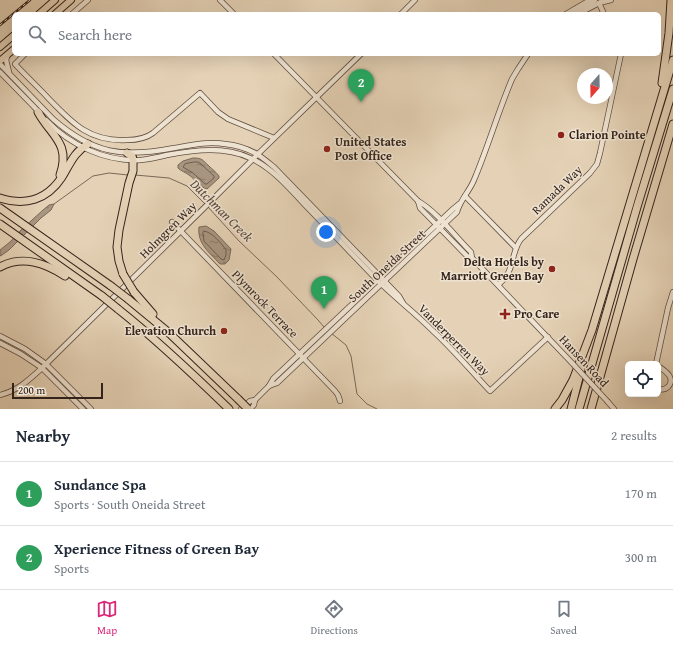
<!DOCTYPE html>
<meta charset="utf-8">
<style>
:root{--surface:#fff;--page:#f6f6f7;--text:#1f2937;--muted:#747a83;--line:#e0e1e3;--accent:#db2777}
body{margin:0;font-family:"Gentium Book Plus",serif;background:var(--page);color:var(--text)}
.controls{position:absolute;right:12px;bottom:12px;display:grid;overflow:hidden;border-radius:6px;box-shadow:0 4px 16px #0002}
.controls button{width:36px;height:36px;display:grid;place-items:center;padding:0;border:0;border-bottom:1px solid var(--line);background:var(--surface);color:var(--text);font:20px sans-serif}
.compass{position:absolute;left:577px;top:68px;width:36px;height:36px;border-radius:50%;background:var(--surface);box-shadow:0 4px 16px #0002;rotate:200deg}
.scale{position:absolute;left:12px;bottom:10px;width:91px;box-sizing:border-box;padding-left:4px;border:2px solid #34231b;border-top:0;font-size:11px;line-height:14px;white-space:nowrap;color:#34231b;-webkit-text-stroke:3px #eee2d0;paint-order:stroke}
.you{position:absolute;left:326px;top:232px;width:14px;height:14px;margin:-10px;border:3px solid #fff;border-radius:50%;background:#1a73e8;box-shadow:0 0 0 6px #1a73e833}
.badge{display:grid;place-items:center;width:26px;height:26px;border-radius:50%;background:var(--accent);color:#fff;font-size:13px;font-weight:700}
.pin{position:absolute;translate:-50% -33px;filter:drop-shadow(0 1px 2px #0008)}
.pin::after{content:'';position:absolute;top:21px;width:14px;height:12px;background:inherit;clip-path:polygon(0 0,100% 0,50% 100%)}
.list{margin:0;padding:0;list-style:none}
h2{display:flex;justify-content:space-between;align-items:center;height:52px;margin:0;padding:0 16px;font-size:17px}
h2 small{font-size:13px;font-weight:400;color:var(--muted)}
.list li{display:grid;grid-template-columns:26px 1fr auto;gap:12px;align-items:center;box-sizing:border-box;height:64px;padding:0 16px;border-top:1px solid var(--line)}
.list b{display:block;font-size:15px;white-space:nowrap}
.list p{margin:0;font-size:13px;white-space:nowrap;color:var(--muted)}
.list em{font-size:13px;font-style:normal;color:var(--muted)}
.icon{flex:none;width:22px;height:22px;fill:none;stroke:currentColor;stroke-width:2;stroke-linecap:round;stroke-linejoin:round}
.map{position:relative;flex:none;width:673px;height:409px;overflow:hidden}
.search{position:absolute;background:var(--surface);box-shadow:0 4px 16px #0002;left:12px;right:12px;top:12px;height:44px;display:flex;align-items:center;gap:10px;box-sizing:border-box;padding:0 14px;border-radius:6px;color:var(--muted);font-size:15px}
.sheet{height:180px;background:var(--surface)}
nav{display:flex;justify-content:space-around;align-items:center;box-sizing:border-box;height:56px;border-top:1px solid var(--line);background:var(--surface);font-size:11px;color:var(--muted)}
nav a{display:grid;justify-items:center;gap:2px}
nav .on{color:var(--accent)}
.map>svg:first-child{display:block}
.water{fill:url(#water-ripples);stroke:#7a6858}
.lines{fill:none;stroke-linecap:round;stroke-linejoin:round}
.shore{stroke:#6e5c4e;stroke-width:1}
.stream{stroke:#7a6858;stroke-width:1}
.minor-casing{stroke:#604f42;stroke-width:6}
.major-casing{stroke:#34231b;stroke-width:8}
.highway-casing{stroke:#34231b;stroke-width:9}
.minor{stroke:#eee2d0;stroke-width:4.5}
.major{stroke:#e5d2b6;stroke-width:6}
.highway{stroke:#e5d2b6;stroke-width:7}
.rail-casing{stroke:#34231b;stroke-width:2.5}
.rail{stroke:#eee2d0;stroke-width:1;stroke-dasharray:3;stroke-linecap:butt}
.minor-bridge-casing{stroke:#604f42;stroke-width:6;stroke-linecap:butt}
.highway-bridge-casing{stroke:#34231b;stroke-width:9;stroke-linecap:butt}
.minor-bridge{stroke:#eee2d0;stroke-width:4.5}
.highway-bridge{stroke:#e5d2b6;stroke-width:7}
.poi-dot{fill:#8f2418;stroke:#eee2d0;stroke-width:1.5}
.labels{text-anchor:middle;stroke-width:3;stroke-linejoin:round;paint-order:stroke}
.poi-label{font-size:12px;font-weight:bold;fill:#34231b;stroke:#eee2d0;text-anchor:start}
.street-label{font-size:12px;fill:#34231b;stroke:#eee2d0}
.water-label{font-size:13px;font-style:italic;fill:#57463a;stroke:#eee2d0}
</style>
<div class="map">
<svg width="673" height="409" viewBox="0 0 673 409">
<defs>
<pattern id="water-ripples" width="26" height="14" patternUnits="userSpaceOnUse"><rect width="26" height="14" fill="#a99681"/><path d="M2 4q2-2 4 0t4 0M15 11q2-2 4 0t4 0" fill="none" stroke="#8a7a69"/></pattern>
</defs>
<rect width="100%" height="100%" fill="#e5d2b6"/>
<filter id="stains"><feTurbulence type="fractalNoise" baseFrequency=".005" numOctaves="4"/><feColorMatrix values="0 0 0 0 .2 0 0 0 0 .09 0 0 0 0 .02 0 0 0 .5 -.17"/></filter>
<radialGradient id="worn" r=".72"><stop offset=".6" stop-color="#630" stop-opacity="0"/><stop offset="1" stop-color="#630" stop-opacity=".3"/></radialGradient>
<!-- water -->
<g class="water">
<path d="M193 158C203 158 202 160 209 166 212 169 216 172 219 176V178L207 189C199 187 195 179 189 175 185 172 181 171 178 168V165L183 161Z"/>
<polygon points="54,204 51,210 41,218 9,250 2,255 0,256 0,250 10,242 20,231 43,210 49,205"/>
<path d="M206 226 214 231 231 249 229 260 225 264H220C210 253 197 244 199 227Z"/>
</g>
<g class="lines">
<!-- shore -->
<g class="shore">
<polygon points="194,162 198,162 201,164 214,176 214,178 207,184 205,184 193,173 183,167 185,164"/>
<path d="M204 231C212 232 221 243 226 250V255L224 260 221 259 204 241 203 233Z"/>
</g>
<!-- stream -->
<g class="stream">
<polyline points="135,175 169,178 187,186 206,205"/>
<polyline points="54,204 93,176 109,173 128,175"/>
<polyline points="208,207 239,241 277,277 318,320 324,327"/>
<polyline points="331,333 346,345 351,356 357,394 367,404 377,409"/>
</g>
<defs>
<g id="minor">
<polyline points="220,0 234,14"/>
<polyline points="601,2 599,3 604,14"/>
<polyline points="72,14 88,0"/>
<polyline points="401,14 415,0"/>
<polyline points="566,14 590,0"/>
<polyline points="572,14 589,5 595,0"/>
<polyline points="578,14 599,3 611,0"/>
<polyline points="8,54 6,60 9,72"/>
<path d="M25 54 15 64C26 76 38 87 49 99 73 124 90 142 127 140 137 140 145 139 153 133L200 93 218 112 228 119 274 138"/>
<path d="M274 54 418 201C436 211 456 237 471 252L472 258"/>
<path d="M0 64 53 119C93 154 123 158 174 148 191 145 208 141 225 144 236 145 248 149 257 154 263 158 269 163 274 167L399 296 403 303"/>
<polyline points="0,72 40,113"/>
<path d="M46 120C70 145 105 162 141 160 150 159 159 157 167 155 195 150 224 146 250 158 273 168 291 190 307 207 330 231 353 255 376 279 394 297 414 312 432 330 453 349 471 371 490 391L548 337"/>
<polyline points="465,196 516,248"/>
<polyline points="418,201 420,208 467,256 472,258 573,364"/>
<polyline points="172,222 335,391 338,395 340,401"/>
<path d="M498 285C501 282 505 279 507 275 514 264 512 251 521 239L590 173 597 164 600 153 621 54"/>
<polyline points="0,336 25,349 46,364 91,409"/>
<polyline points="0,343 21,354 42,368 83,409"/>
<polyline points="656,364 668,308 673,292"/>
<path d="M658 366C662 369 668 372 670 377 673 385 666 391 658 389"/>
<path d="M269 386 277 383 457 212C460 200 469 192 474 180 488 147 498 112 512 79L518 69 528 54"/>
<path d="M0 395C17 391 29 380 42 368L204 208 255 157 361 54"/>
<polyline points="608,402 614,409"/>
<polyline points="241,409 250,401 255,400 269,386 273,379 453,209 459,204"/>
<polyline points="250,409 254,405 255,400"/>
</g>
<g id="major">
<polyline points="39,14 55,0"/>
<polyline points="55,14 71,0"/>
<polyline points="0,47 14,35"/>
<polyline points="0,61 14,49"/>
</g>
<g id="highway">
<polyline points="662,83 669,33 671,0"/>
<path d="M38 112C51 136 71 143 60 175"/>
<path d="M0 198C25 206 47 200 62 177 70 164 74 152 88 144"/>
<polyline points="0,208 111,286"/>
<polyline points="0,224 102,296"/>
<path d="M0 267C23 255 45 263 65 276"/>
<polyline points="123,274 119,261 117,247 119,230 129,183 133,171 133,159 132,156 127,153"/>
<polyline points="134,292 153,314"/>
<polyline points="128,299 168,332 238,399"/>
<path d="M118 309C157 340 193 374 229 409"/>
<polyline points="555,409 562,400 573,380 592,330 673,60"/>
<polyline points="571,409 581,370"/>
<polyline points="579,409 637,207 673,89"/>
<polyline points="591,409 633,259 673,124"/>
</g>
</defs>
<!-- minor casing -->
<use href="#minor" class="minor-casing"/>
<!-- major casing -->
<use href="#major" class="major-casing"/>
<!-- highway casing -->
<use href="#highway" class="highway-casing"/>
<!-- minor -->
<use href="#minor" class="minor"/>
<!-- major -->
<use href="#major" class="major"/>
<!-- highway -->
<use href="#highway" class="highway"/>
<defs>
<polyline id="rail" points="0,25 30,0"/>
</defs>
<!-- rail casing -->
<use href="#rail" class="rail-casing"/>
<!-- rail -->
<use href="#rail" class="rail"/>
<defs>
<polyline id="minor-bridge" points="573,364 608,402"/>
<g id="highway-bridge">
<polyline points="123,274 134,292"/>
<polyline points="111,286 128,299"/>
<polyline points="102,296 118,309"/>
<polyline points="238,399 248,409"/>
</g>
</defs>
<!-- minor-bridge casing -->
<use href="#minor-bridge" class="minor-bridge-casing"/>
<!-- highway-bridge casing -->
<use href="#highway-bridge" class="highway-bridge-casing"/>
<!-- minor-bridge -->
<use href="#minor-bridge" class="minor-bridge"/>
<!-- highway-bridge -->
<use href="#highway-bridge" class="highway-bridge"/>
</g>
<!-- markers -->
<g class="poi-dot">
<circle cx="561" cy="135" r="4"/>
<circle cx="327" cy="149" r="4"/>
<circle cx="552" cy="269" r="4"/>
<path d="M503 308h4v4h4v4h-4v4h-4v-4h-4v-4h4z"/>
<circle cx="224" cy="331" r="4"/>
</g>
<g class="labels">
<!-- poi labels -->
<g class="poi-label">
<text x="569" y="139">Clarion Pointe</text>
<text x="335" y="146">United States<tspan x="335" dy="14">Post Office</tspan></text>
<text x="544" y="266" text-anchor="end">Delta Hotels by<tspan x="544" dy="14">Marriott Green Bay</tspan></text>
<text x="514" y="318">Pro Care</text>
<text x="216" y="335" text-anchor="end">Elevation Church</text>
</g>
<!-- street labels -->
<g class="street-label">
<text transform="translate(557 190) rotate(-44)" y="4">Ramada Way</text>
<text transform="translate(168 230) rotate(-45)" y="4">Holmgren Way</text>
<text transform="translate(387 266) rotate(-43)" y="4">South Oneida Street</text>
<text transform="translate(265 304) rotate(46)" y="4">Plymrock Terrace</text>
<text transform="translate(454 340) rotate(45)" y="4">Vanderperren Way</text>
<text transform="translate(584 361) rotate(47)" y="4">Hansen Road</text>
</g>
<!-- water labels -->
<g class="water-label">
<text transform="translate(222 210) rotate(45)" y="5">Dutchman Creek</text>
</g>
</g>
<rect width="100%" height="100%" filter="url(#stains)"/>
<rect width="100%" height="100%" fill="url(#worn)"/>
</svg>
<div class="controls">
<button><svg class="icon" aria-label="locate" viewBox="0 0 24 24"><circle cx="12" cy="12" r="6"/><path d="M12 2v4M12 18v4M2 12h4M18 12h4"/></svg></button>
</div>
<svg class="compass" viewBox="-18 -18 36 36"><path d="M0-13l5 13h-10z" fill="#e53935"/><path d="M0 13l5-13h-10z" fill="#747a83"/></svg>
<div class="scale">200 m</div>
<div class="you"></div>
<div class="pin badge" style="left:324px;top:309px;background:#2e9e5b">1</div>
<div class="pin badge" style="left:361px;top:102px;background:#2e9e5b">2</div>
<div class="search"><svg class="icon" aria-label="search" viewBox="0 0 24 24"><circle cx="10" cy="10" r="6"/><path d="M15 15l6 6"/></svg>Search here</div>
</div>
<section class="sheet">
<h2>Nearby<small>2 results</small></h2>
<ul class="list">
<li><span class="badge" style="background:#2e9e5b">1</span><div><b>Sundance Spa</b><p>Sports · South Oneida Street</p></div><em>170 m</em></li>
<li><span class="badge" style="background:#2e9e5b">2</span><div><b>Xperience Fitness of Green Bay</b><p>Sports</p></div><em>300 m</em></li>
</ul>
</section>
<nav>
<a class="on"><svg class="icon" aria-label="map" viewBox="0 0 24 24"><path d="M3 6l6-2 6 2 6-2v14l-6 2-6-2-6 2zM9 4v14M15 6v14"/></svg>Map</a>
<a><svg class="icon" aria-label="directions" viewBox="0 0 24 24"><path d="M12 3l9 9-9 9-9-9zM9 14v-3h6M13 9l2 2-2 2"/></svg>Directions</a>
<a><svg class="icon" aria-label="saved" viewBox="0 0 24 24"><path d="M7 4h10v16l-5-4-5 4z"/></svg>Saved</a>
</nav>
